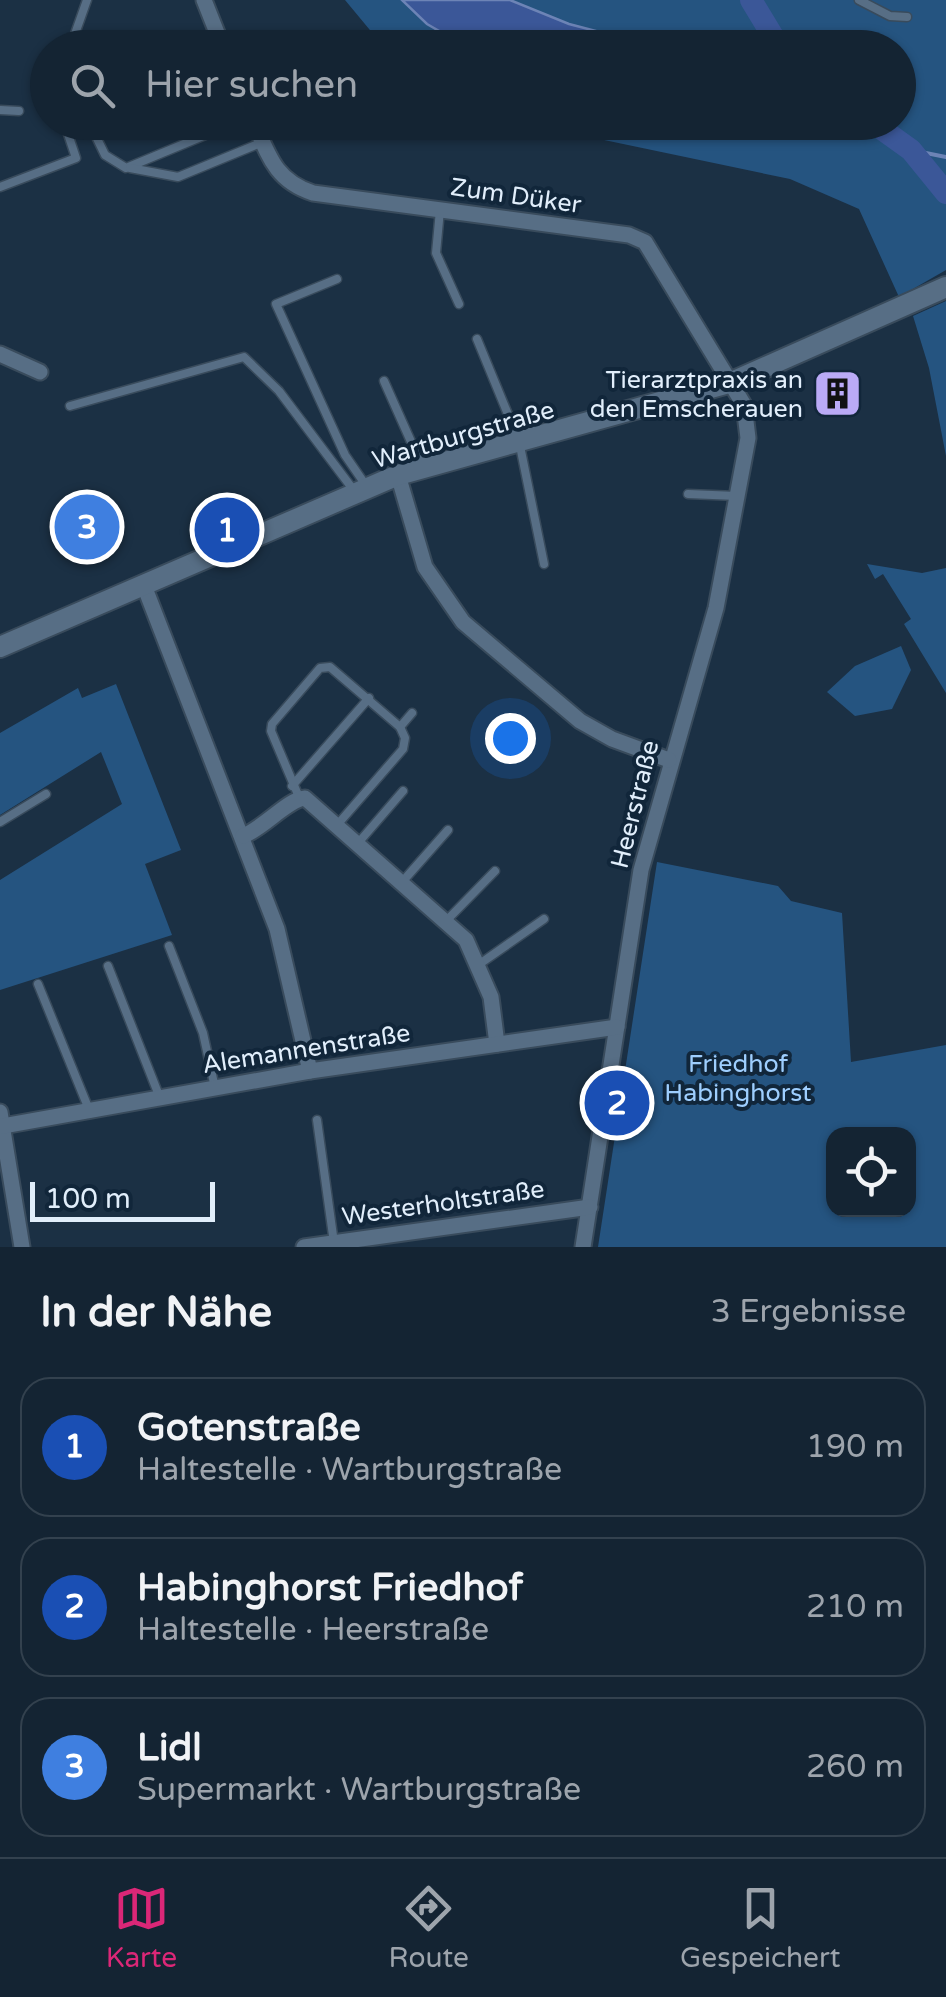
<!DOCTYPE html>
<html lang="de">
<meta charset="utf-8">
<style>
:root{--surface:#142433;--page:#21303f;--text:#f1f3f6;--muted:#9da4ac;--line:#33414e;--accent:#db2777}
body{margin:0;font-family:"Varela Round",sans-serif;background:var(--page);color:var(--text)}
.controls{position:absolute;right:30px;bottom:30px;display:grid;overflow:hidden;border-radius:20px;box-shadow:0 2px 8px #0004}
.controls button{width:90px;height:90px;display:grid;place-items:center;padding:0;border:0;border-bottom:2px solid var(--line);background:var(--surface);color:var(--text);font:50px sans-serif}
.scale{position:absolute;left:30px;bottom:25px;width:185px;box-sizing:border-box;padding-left:10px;border:5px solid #e1eefb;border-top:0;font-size:28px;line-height:35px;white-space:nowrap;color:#e1eefb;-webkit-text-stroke:8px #11263a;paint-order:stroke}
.you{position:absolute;left:510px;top:738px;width:35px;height:35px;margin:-25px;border:8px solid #fff;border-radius:50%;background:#1a73e8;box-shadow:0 0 0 15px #1a73e833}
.badge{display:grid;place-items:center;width:65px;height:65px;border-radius:50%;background:var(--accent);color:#fff;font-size:32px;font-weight:700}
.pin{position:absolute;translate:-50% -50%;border:5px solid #fff;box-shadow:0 2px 10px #0006}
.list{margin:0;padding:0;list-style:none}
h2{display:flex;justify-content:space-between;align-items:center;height:130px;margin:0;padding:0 40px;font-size:42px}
h2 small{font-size:32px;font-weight:400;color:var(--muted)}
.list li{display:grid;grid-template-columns:65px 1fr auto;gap:30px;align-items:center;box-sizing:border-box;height:140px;margin:0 20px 20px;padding:0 20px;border:2px solid var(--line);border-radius:30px}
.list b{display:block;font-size:38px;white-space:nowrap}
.list p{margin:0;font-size:32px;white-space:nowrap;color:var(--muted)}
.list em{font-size:32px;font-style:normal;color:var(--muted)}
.icon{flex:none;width:55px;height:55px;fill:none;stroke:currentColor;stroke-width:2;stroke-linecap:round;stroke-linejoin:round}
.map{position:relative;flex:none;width:946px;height:1247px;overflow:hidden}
.search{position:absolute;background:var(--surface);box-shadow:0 2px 8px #0004;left:30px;right:30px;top:30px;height:110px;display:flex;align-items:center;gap:25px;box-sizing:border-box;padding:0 35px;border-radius:55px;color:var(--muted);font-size:38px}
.sheet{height:610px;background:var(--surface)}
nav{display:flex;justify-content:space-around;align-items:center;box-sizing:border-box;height:140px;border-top:2px solid var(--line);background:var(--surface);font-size:28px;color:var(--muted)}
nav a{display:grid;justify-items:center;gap:5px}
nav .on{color:var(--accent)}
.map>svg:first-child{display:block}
.green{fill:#255480;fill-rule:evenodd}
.water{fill:#3b5798;stroke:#6d84b6;stroke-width:2.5}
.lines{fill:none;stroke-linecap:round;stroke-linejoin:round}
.stream{stroke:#6d84b6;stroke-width:4}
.river{stroke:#3b5798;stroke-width:22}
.service-casing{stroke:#394b5c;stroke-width:11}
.minor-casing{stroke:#394b5c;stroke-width:19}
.secondary-casing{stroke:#394b5c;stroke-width:24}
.service{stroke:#576e85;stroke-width:8}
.minor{stroke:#576e85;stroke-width:15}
.secondary{stroke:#576e85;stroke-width:20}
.labels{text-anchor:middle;stroke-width:8;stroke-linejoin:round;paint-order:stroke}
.street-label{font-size:25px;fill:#e1eefb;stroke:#11263a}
.poi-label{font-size:25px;fill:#e1eefb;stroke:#11263a;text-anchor:end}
.park-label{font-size:25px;fill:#9ecefe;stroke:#11263a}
</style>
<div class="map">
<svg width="946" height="1247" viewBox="0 0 946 1247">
<rect width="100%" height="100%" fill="#1b3044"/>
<!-- green -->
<g class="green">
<polygon points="345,0 402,0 427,24 467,47 384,47"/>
<polygon points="510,0 946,0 946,270 899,297 859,209 790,179 523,123 898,122 898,48 625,47 619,37 569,24"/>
<polygon points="946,301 946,456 929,368 913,316"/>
<polygon points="867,564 922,573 946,568 946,693 904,624 911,619 883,574 875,579"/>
<polygon points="901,646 911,670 892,709 855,716 827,692 855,666"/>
<polygon points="116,684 181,850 145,864 172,935 0,990 0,880 122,804 101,752 0,815 0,733 78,688 82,698"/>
<path d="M657 862 778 886 791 901 842 913 851 1062 946 1045V1247H598ZM834 1134H908V1210H834Z"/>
</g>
<!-- water -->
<polygon class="water" points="402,0 510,0 569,24 619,37 625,47 467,47 427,24"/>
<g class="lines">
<!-- stream -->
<polyline class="stream" points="911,150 946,157"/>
<!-- river -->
<g class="river">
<polyline points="751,0 780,48"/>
<polyline points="872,122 911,150 946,193"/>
</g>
<defs>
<g id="service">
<polyline points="859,0 890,16 907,17"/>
<polyline points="70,48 87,0"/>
<polyline points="0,110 19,111"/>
<polyline points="89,122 105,155 126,168 237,122"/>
<polyline points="130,168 178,177 263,142"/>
<polyline points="0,187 76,158 64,122"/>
<polyline points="440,210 436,253 459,304"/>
<polyline points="337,279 276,304 345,455 367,487"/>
<polyline points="477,339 519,441 544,564"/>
<polyline points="384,381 421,464"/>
<polyline points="70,406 244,357 279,391 355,492"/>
<polyline points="688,494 737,496"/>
<polyline points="400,727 412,713"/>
<polyline points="292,786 369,698"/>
<polyline points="299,797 271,731 272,724 320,668 330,667 400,727 405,738 403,749 338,824"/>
<polyline points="0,822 46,794"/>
<polyline points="359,842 403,791"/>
<polyline points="403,881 448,830"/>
<polyline points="448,919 495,871"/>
<polyline points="169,946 203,1033 215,1088"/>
<polyline points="481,963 544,919"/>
<polyline points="108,966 160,1098"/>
<polyline points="38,984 90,1112"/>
<polyline points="317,1120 334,1243"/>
</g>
<g id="minor">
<polyline points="204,0 223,48"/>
<path d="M254 122C269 157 276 181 313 193L629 235 645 242 744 405 748 438 716 608 641 870 583 1247"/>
<polyline points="0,354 40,372"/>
<polyline points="398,475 425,567 463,622 580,721 612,739 669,760"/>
<polyline points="143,583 277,929 310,1071"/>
<path d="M243 836C264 828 288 799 305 798L466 940 491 997 497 1044"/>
<polyline points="0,1112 22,1247"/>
<polyline points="3,1126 310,1071 617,1027"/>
<polyline points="304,1247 590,1207"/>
</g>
<polyline id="secondary" points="0,647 398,475 732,382 946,287"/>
</defs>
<!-- service casing -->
<use href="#service" class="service-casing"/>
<!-- minor casing -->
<use href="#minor" class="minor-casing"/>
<!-- secondary casing -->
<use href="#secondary" class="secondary-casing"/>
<!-- service -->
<use href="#service" class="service"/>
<!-- minor -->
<use href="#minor" class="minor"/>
<!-- secondary -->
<use href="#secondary" class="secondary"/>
</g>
<!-- icons -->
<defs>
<symbol id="building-square" viewBox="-11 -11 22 22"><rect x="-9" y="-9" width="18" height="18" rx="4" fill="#baaaf6" stroke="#11263a"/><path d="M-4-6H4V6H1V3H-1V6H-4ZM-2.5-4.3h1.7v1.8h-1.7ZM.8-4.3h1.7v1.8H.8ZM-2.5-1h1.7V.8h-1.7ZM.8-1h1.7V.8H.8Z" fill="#111"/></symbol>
</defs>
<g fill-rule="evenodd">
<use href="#building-square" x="810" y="366" width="55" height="55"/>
</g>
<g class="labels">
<!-- street labels -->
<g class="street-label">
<text transform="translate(516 195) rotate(8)" y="9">Zum Düker</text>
<text transform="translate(463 434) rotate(-16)" y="9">Wartburgstraße</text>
<text transform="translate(634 804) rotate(-76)" y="9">Heerstraße</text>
<text transform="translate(306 1048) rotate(-9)" y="9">Alemannenstraße</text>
<text transform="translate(443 1202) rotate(-8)" y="9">Westerholtstraße</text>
</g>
<!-- poi labels -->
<g class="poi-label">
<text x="803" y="388">Tierarztpraxis an<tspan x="803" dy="29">den Emscherauen</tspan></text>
</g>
<!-- park labels -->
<g class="park-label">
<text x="738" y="1072">Friedhof<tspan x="738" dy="29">Habinghorst</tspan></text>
</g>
</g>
</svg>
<div class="controls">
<button><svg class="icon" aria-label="locate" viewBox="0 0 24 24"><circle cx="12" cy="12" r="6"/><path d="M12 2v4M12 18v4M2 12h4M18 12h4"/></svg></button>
</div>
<div class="scale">100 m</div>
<div class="you"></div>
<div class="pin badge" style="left:227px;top:530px;background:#1a4fb4">1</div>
<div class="pin badge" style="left:617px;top:1103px;background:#1a4fb4">2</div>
<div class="pin badge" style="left:87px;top:527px;background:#3f7fe0">3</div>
<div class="search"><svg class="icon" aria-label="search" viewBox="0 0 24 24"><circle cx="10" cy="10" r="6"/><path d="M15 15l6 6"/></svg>Hier suchen</div>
</div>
<section class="sheet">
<h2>In der Nähe<small>3 Ergebnisse</small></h2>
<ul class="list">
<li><span class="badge" style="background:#1a4fb4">1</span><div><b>Gotenstraße</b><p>Haltestelle · Wartburgstraße</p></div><em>190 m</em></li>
<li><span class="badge" style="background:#1a4fb4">2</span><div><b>Habinghorst Friedhof</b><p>Haltestelle · Heerstraße</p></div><em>210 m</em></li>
<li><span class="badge" style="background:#3f7fe0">3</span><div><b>Lidl</b><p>Supermarkt · Wartburgstraße</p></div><em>260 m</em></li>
</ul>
</section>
<nav>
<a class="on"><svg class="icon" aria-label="map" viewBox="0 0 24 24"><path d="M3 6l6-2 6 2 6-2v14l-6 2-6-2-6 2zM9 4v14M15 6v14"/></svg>Karte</a>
<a><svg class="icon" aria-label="directions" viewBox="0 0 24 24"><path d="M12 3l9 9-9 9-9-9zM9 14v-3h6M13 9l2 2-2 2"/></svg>Route</a>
<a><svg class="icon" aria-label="saved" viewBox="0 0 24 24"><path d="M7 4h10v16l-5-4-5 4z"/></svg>Gespeichert</a>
</nav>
